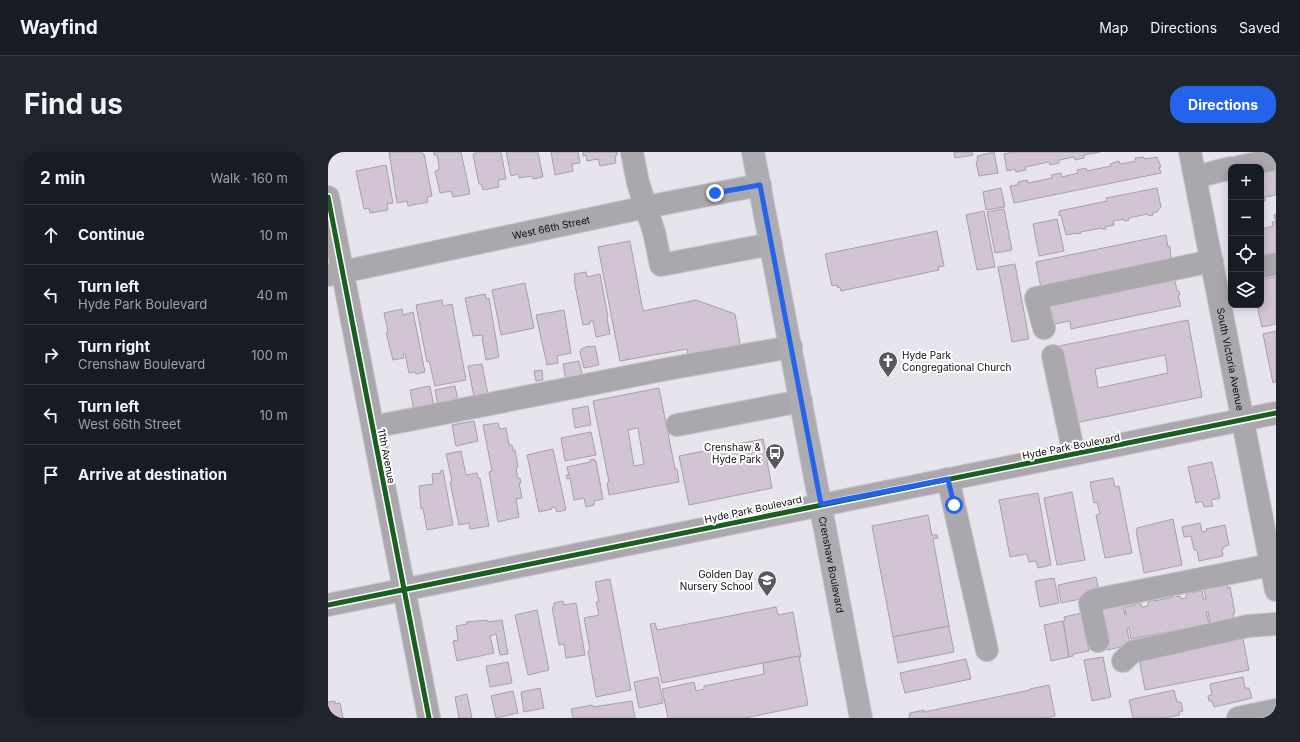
<!DOCTYPE html>
<meta charset="utf-8">
<style>
:root{--surface:#171b24;--page:#20242c;--text:#f1f3f6;--muted:#9ea1a6;--line:#363941;--accent:#2563eb}
body{margin:0;font-family:Inter,sans-serif;background:var(--page);color:var(--text)}
.controls{position:absolute;right:12px;top:12px;display:grid;overflow:hidden;border-radius:8px;box-shadow:0 2px 10px #0003}
.controls button{width:36px;height:36px;display:grid;place-items:center;padding:0;border:0;border-bottom:1px solid var(--line);background:var(--surface);color:var(--text);font:20px sans-serif}
.stop{position:absolute;width:12px;height:12px;margin:-9px;border:3px solid #2563eb;border-radius:50%;background:#fff}
.stop.end{background:#2563eb;border-color:#fff;box-shadow:0 1px 4px #0008}
.list{margin:0;padding:0;list-style:none}
h2{display:flex;justify-content:space-between;align-items:center;height:52px;margin:0;padding:0 16px;font-size:17px}
h2 small{font-size:13px;font-weight:400;color:var(--muted)}
.list li{display:grid;grid-template-columns:26px 1fr auto;gap:12px;align-items:center;box-sizing:border-box;height:60px;padding:0 16px;border-top:1px solid var(--line)}
.list b{display:block;font-size:15px;white-space:nowrap}
.list p{margin:0;font-size:13px;white-space:nowrap;color:var(--muted)}
.list em{font-size:13px;font-style:normal;color:var(--muted)}
.icon{flex:none;width:22px;height:22px;fill:none;stroke:currentColor;stroke-width:2;stroke-linecap:round;stroke-linejoin:round}
.map{position:relative;flex:none;width:948px;height:566px;overflow:hidden;border-radius:16px}
header{display:flex;align-items:center;gap:24px;box-sizing:border-box;height:56px;padding:0 20px;background:var(--surface);border-bottom:1px solid var(--line)}
header strong{font-size:19px}
nav{display:flex;gap:22px;margin-inline-start:auto;font-size:14px}
.intro{display:flex;align-items:center;justify-content:space-between;box-sizing:border-box;height:96px;padding:0 24px}
h1{margin:0;font-size:28px}
.button{padding:10px 18px;border-radius:16px;background:var(--accent);color:#fff;font-size:14px;font-weight:700}
main{display:flex;gap:24px;padding:0 24px}
aside{flex:1;background:var(--surface);border-radius:16px;box-shadow:0 2px 10px #0003}
.map>svg:first-child{display:block}
.building{fill:#d2c4d5;stroke:#a5a1a8;fill-rule:evenodd}
.lines{fill:none;stroke-linecap:round;stroke-linejoin:round}
.minor-casing{stroke:#c5c2ca;stroke-width:24}
.major-casing{stroke:#c5c2ca;stroke-width:24}
.minor{stroke:#aaa8ad;stroke-width:22}
.major{stroke:#acacb2;stroke-width:22}
.cycleway-casing{stroke:#fff;stroke-width:8}
.cycleway{stroke:#1b5e20;stroke-width:5}
.route{stroke:#2563eb;stroke-width:5}
.labels{text-anchor:middle;stroke-width:4;stroke-linejoin:round;paint-order:stroke}
.street-label{font-size:10px;fill:#0d0b10;stroke:#fff}
.poi-label{font-size:10px;fill:#0d0b10;stroke:#fff;text-anchor:end}
</style>
<header>
<strong>Wayfind</strong>
<nav><a>Map</a><a>Directions</a><a>Saved</a></nav>
</header>
<div class="intro"><h1>Find us</h1><a class="button">Directions</a></div>
<main>
<aside>
<h2>2 min<small>Walk · 160 m</small></h2>
<ul class="list">
<li><svg class="icon" aria-label="ahead" viewBox="0 0 24 24"><path d="M12 20V5M6 11l6-6 6 6"/></svg><div><b>Continue</b></div><em>10 m</em></li>
<li><svg class="icon" aria-label="left" viewBox="0 0 24 24"><path d="M17 20v-9H6M10 6l-5 5 5 5"/></svg><div><b>Turn left</b><p>Hyde Park Boulevard</p></div><em>40 m</em></li>
<li><svg class="icon" aria-label="right" viewBox="0 0 24 24"><path d="M7 20v-9h11M14 6l5 5-5 5"/></svg><div><b>Turn right</b><p>Crenshaw Boulevard</p></div><em>100 m</em></li>
<li><svg class="icon" aria-label="left" viewBox="0 0 24 24"><path d="M17 20v-9H6M10 6l-5 5 5 5"/></svg><div><b>Turn left</b><p>West 66th Street</p></div><em>10 m</em></li>
<li><svg class="icon" aria-label="arrive" viewBox="0 0 24 24"><path d="M6 21V4h12l-3 4 3 4H6"/></svg><div><b>Arrive at destination</b></div></li>
</ul>
</aside>
<div class="map">
<svg width="948" height="566" viewBox="0 0 948 566">
<rect width="100%" height="100%" fill="#e8e4ee"/>
<!-- building -->
<g class="building">
<polygon points="61,0 94,0 95,2 96,2 104,44 99,45 100,50 80,54 79,49 69,51"/>
<polygon points="106,0 133,0 142,42 125,45 123,39 112,41 107,19 111,18 111,13 109,3 106,3"/>
<polygon points="147,0 173,0 178,27 170,28 171,35 155,38 153,32 151,32 145,2 148,1"/>
<polygon points="178,0 210,0 215,25 205,27 204,24 191,26 190,22 183,24"/>
<polygon points="223,0 250,0 252,11 244,12 245,19 227,23"/>
<polygon points="255,0 289,0 289,3 287,4 288,11 272,14 270,7 259,9 258,3 255,4"/>
<polygon points="626,0 644,0 645,3 627,6"/>
<polygon points="666,0 670,21 651,24 648,10 650,9 649,4"/>
<polygon points="685,0 772,0 756,3 756,6 747,8 746,5 731,8 731,11 722,13 721,10 697,15 698,18 688,20 687,17 679,19 676,2"/>
<polygon points="816,5 816,7 829,5 833,15 831,15 833,21 686,51 682,34 690,33 690,30 699,28 700,31 724,26 723,23 733,21 734,25 750,21 749,18 758,16 759,19 783,14 782,12 791,9 792,12 808,9 807,6"/>
<polygon points="948,9 948,43 937,45 937,49 934,50 933,48 933,15"/>
<polygon points="58,13 65,51 59,52 60,58 42,61 41,56 36,57 28,19"/>
<polygon points="673,36 677,55 658,58 655,40"/>
<polygon points="829,36 833,55 829,60 824,61 825,63 821,64 820,62 800,66 801,68 796,69 796,67 785,69 786,73 777,75 778,77 773,77 773,76 753,80 753,81 749,82 749,81 738,83 733,63 731,64 731,59 779,49 778,46"/>
<polygon points="676,57 684,98 667,101 659,60"/>
<polygon points="656,59 667,115 649,118 638,63"/>
<polygon points="948,62 948,109 933,112 933,80 935,80 934,77 945,74 944,70 948,70 946,63"/>
<polygon points="729,67 736,99 711,104 705,72"/>
<polygon points="609,79 616,114 610,115 611,118 513,139 512,135 510,136 509,133 504,134 497,102"/>
<polygon points="838,83 840,95 842,94 843,109 713,136 708,110"/>
<polygon points="302,89 315,159 368,148 407,162 413,198 361,208 359,197 292,209 270,95"/>
<polygon points="687,112 701,187 684,190 670,115"/>
<polygon points="258,120 259,125 272,122 280,165 279,166 282,182 268,185 265,169 262,169 262,172 255,173 246,128 247,128 246,122"/>
<polygon points="948,125 948,172 934,175 929,153 933,153 933,128"/>
<polygon points="847,128 849,139 851,139 852,143 850,143 853,154 743,177 742,169 726,172 722,154"/>
<polygon points="197,131 206,176 173,183 164,138"/>
<polygon points="157,142 158,147 161,146 171,205 158,208 154,186 155,186 154,183 145,184 137,146"/>
<polygon points="114,148 115,154 124,152 138,228 107,234 101,209 99,210 88,153"/>
<polygon points="74,157 75,163 85,160 97,220 88,222 87,220 81,221 77,201 75,202 76,206 65,208 58,181 60,180 56,161"/>
<polygon points="236,158 243,201 229,204 230,211 219,213 208,163"/>
<path d="M860 168 874 245 747 271 731 194ZM837 203 840 221 770 236 767 217Z"/>
<polygon points="948,179 948,230 945,231 935,182"/>
<polygon points="261,194 261,195 267,194 271,213 256,216 252,200 253,197"/>
<polygon points="251,209 255,226 238,229 235,212"/>
<polygon points="154,212 160,243 146,245 140,214"/>
<polygon points="214,218 215,228 208,229 206,219"/>
<polygon points="102,234 106,255 86,259 82,238"/>
<polygon points="127,234 131,253 111,257 107,238"/>
<path d="M331 236 347 317H349L351 330 281 343 279 331 281 330 265 249ZM310 276 316 312 306 314 300 278Z"/>
<polygon points="260,254 263,273 247,276 244,257"/>
<polygon points="146,269 150,289 128,294 124,273"/>
<polygon points="170,271 172,277 178,276 181,293 184,293 185,299 187,298 190,315 188,316 190,327 192,326 193,331 191,331 194,346 188,347 191,365 170,370 161,320 164,319 155,273"/>
<polygon points="263,280 268,303 237,309 233,286"/>
<polygon points="435,287 444,336 361,353 351,304"/>
<polygon points="225,297 238,358 229,360 227,355 223,356 224,357 211,360 199,303"/>
<polygon points="133,299 138,323 149,321 150,326 152,326 161,374 142,377 141,371 131,373 122,330 124,329 118,302"/>
<polygon points="266,307 266,309 268,309 275,347 266,349 266,353 258,355 256,346 246,348 242,326 239,327 238,323 241,323 239,315 262,310 262,308"/>
<polygon points="884,310 892,346 883,348 885,354 876,355 874,349 868,351 860,315"/>
<polygon points="115,318 125,373 99,378 95,356 93,357 91,334 105,332 104,322 113,321 112,319"/>
<polygon points="785,326 787,335 791,334 804,401 777,406 768,363 772,362 769,350 766,351 762,330"/>
<polygon points="744,340 757,408 729,413 716,346"/>
<polygon points="710,341 723,413 710,416 708,409 701,410 699,402 682,405 671,348"/>
<polygon points="600,363 604,383 609,383 610,386 605,387 621,474 565,485 544,374"/>
<polygon points="845,367 854,413 816,421 808,379 809,379 809,376"/>
<polygon points="872,371 874,380 879,379 878,377 897,373 901,393 897,394 894,398 895,404 871,409 869,398 866,398 863,384 856,385 854,375"/>
<polygon points="768,425 772,443 733,451 730,433"/>
<polygon points="726,426 731,451 712,455 707,429"/>
<polygon points="282,427 303,538 268,545 260,499 262,498 256,466 271,463 268,450 271,450 267,430"/>
<polygon points="898,427 900,436 902,435 907,461 905,461 906,471 883,475 880,460 878,460 881,472 803,487 801,476 799,477 802,493 779,498 770,452 793,447 797,463 798,463 797,455 807,453 807,452 811,451 811,452 813,452 814,455 820,454 820,450 822,450 822,449 826,448 826,449 845,445 845,444 849,443 849,445 852,444 853,447 858,446 858,443 860,442 860,441 874,439 876,448 878,447 875,431"/>
<polygon points="235,449 236,453 248,451 257,503 238,506 236,492 231,493 224,455 226,455 226,451"/>
<polygon points="448,455 450,463 465,460 473,505 471,506 471,504 435,511 334,531 322,472 327,471 329,478"/>
<polygon points="209,458 221,518 200,523 187,463"/>
<polygon points="754,461 761,499 745,502 745,504 741,505 735,469 737,469 736,465"/>
<polygon points="159,468 159,470 174,468 180,502 172,503 168,482 162,484 166,501 129,509 125,489 130,488 128,474 139,472 138,470"/>
<polygon points="735,469 741,505 723,509 716,473"/>
<polygon points="621,474 626,500 570,511 565,485"/>
<polygon points="914,481 921,518 817,538 810,502"/>
<polygon points="471,504 480,553 417,566 340,566 334,537 366,530 368,539 376,537 376,534 436,522 435,511"/>
<polygon points="775,505 783,545 764,549 756,508"/>
<polygon points="638,507 643,527 577,541 572,521"/>
<polygon points="180,510 184,531 162,535 158,514"/>
<polygon points="330,525 335,551 311,556 306,530"/>
<polygon points="915,525 917,536 921,536 924,546 886,555 884,549 881,549 880,544 884,543 882,532"/>
<polygon points="721,533 727,564 718,566 581,566 582,561 596,558 596,560 702,538 702,537"/>
<polygon points="212,536 216,556 196,560 193,540"/>
<polygon points="846,538 849,550 853,550 855,559 851,560 852,563 837,566 805,566 801,548"/>
<polygon points="185,539 190,561 168,566 163,544"/>
<polygon points="139,542 144,566 131,566 127,545"/>
<polygon points="7,549 7,552 12,551 15,566 0,566 0,550"/>
<polygon points="304,549 307,566 245,566 243,557 264,553 265,555"/>
</g>
<g class="lines">
<defs>
<g id="minor">
<polyline points="304,0 310,31 326,80 333,113 443,92"/>
<path id="s1" d="M862 0 948 438"/>
<polyline points="910,15 948,7"/>
<polyline points="867,25 903,16"/>
<polyline points="0,45 101,566"/>
<polyline points="933,115 948,112"/>
<path id="s2" d="M0 123 318 55 432 33"/>
<polyline points="716,176 708,146 884,109"/>
<polyline points="725,204 746,302"/>
<polyline points="349,273 473,249"/>
<polyline points="45,275 339,217 463,195"/>
<polyline points="620,327 659,498"/>
<polyline points="0,453 948,261"/>
<polyline points="770,489 762,451 766,448 948,412"/>
<polyline points="795,509 804,500 920,474 948,472"/>
<polyline points="910,566 948,558"/>
</g>
<g id="major">
<path id="s3" d="M425 0 533 566"/>
</g>
</defs>
<!-- minor casing -->
<use href="#minor" class="minor-casing"/>
<!-- major casing -->
<use href="#major" class="major-casing"/>
<!-- minor -->
<use href="#minor" class="minor"/>
<!-- major -->
<use href="#major" class="major"/>
<defs>
<g id="cycleway">
<polyline points="0,45 101,566"/>
<polyline points="0,453 948,261"/>
</g>
</defs>
<!-- cycleway casing -->
<use href="#cycleway" class="cycleway-casing"/>
<!-- cycleway -->
<use href="#cycleway" class="cycleway"/>
</g>
<g class="lines">
<!-- route -->
<polyline class="route" points="387,41 432,33 493,352 620,327 626,353"/>
</g>
<!-- icons -->
<defs>
<symbol id="church-pin" viewBox="-11 -11 22 30"><path d="M0 17L-7.5 6A9.5 9.5 0 1 1 7.5 6Z" fill="#5a575e" stroke="#fff"/><path d="M-1.2-6h2.4v3.5h3.3v2.4h-3.3V6h-2.4V-.1h-3.3v-2.4h3.3Z" fill="#fff"/></symbol>
<symbol id="bus-pin" viewBox="-11 -11 22 30"><path d="M0 17L-7.5 6A9.5 9.5 0 1 1 7.5 6Z" fill="#5a575e" stroke="#fff"/><path d="M-5-6H5V4H4V6H2V4H-2V6H-4V4H-5ZM-3.5-4V0h7V-4ZM-3.5 1.2v1.5H-2V1.2ZM2 1.2v1.5H3.5V1.2Z" fill="#fff"/></symbol>
<symbol id="school-pin" viewBox="-11 -11 22 30"><path d="M0 17L-7.5 6A9.5 9.5 0 1 1 7.5 6Z" fill="#5a575e" stroke="#fff"/><path d="M0-5L7-2L0 1L-7-2ZM-4 1L0 2.5L4 1V4Q0 6-4 4Z" fill="#fff"/></symbol>
</defs>
<g fill-rule="evenodd">
<use href="#church-pin" x="549" y="198" width="22" height="30"/>
<use href="#bus-pin" x="436" y="290" width="22" height="30"/>
<use href="#school-pin" x="428" y="417" width="22" height="30"/>
</g>
<g class="labels">
<!-- street labels -->
<g class="street-label">
<text dy="4" stroke="none"><textPath href="#s2" startOffset="228">West 66th Street</textPath></text>
<text dy="4" stroke="none"><textPath href="#s1" startOffset="211">South Victoria Avenue</textPath></text>
<text transform="translate(743 294) rotate(-11)" y="4">Hyde Park Boulevard</text>
<text transform="translate(59 304) rotate(79)" y="4">11th Avenue</text>
<text transform="translate(425 357) rotate(-12)" y="4">Hyde Park Boulevard</text>
<text dy="4" stroke="none"><textPath href="#s3" startOffset="420">Crenshaw Boulevard</textPath></text>
</g>
<!-- poi labels -->
<g class="poi-label">
<text x="574" y="207" text-anchor="start">Hyde Park<tspan x="574" dy="12">Congregational Church</tspan></text>
<text x="433" y="299">Crenshaw &amp;<tspan x="433" dy="12">Hyde Park</tspan></text>
<text x="425" y="426">Golden Day<tspan x="425" dy="12">Nursery School</tspan></text>
</g>
</g>
</svg>
<div class="controls">
<button>+</button>
<button>−</button>
<button><svg class="icon" aria-label="locate" viewBox="0 0 24 24"><circle cx="12" cy="12" r="6"/><path d="M12 2v4M12 18v4M2 12h4M18 12h4"/></svg></button>
<button><svg class="icon" aria-label="layers" viewBox="0 0 24 24"><path d="M12 4l9 5-9 5-9-5zM3 14l9 5 9-5"/></svg></button>
</div>
<div class="stop" style="left:626px;top:353px"></div>
<div class="stop end" style="left:387px;top:41px"></div>
</div>
</main>
